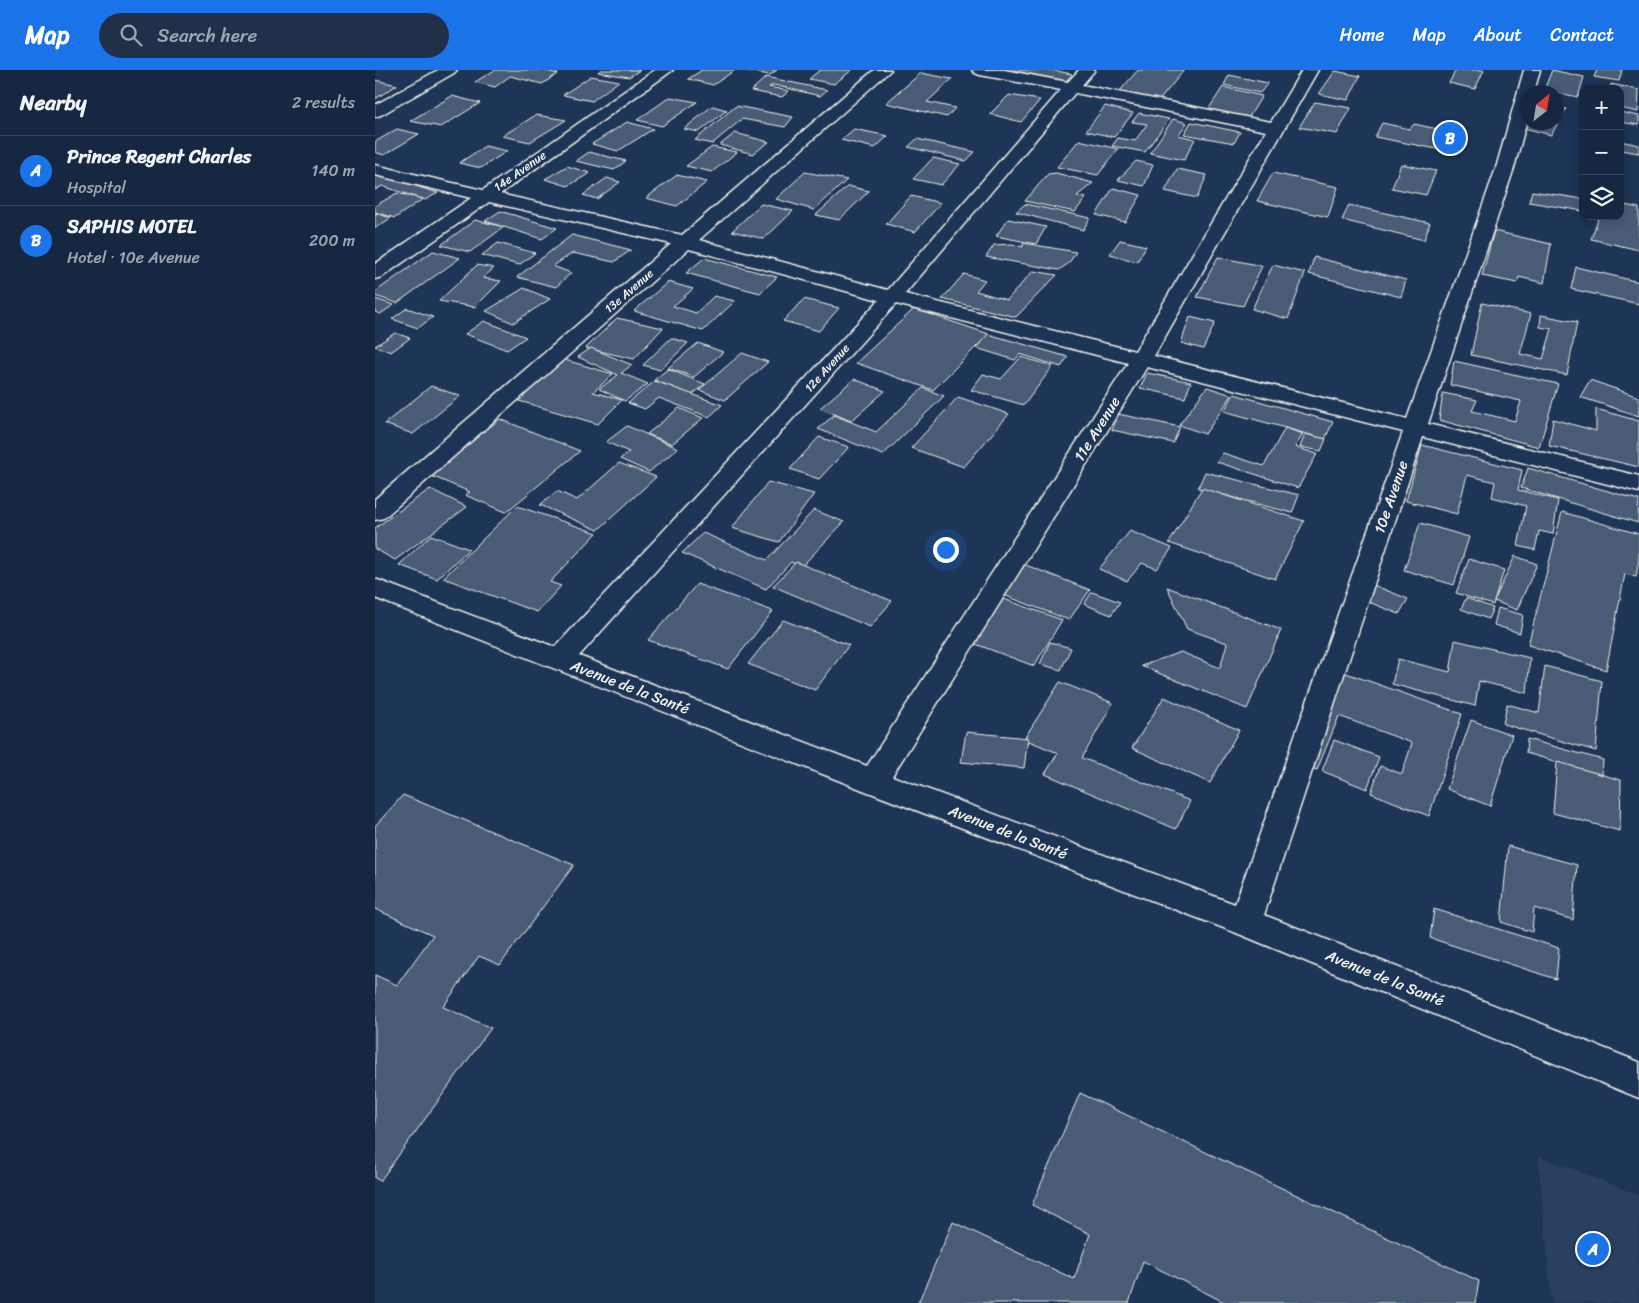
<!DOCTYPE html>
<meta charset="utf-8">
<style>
:root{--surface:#162841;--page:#1f3048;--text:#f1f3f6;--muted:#9ea6b1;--line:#35445a;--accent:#1a73e8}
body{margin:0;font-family:Sriracha,sans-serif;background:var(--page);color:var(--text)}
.controls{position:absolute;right:15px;top:15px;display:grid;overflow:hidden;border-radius:10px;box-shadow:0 2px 12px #0003}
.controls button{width:45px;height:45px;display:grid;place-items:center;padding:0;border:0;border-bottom:1px solid var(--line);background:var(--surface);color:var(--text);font:25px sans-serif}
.compass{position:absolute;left:1144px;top:15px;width:45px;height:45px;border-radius:50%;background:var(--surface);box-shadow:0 2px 12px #0003;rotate:30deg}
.you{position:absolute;left:570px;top:479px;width:18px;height:18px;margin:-12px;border:4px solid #fff;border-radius:50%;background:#1a73e8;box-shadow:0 0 0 8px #1a73e833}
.badge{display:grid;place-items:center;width:32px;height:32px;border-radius:50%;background:var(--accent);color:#fff;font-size:16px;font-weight:700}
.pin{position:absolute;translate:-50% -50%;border:2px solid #fff;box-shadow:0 1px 5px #0006}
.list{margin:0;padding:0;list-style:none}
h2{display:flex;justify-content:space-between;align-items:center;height:65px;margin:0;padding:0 20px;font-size:21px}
h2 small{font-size:16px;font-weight:400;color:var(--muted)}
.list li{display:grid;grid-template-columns:32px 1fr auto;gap:15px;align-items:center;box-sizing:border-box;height:70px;padding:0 20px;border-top:1px solid var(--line)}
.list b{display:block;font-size:19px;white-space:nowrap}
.list p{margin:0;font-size:16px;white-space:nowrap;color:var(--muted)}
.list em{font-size:16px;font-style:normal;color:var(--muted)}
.icon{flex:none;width:28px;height:28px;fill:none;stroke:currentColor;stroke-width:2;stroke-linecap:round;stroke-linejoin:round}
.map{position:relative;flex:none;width:1264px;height:1233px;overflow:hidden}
header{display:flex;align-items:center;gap:30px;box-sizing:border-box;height:70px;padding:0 25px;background:var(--accent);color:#fff}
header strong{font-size:24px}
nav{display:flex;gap:28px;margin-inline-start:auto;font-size:18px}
.search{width:350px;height:45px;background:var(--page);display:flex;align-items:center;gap:12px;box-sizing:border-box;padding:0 18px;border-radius:28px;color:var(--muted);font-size:19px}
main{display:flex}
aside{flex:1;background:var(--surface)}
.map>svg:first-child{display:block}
.built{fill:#2a4060}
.building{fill:#485b74;stroke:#f4f1e8}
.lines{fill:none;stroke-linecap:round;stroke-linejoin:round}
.minor-casing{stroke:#f4f1e8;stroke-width:3}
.minor{fill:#1d3557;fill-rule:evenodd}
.labels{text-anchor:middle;stroke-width:5;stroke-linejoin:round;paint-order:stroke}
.far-street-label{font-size:12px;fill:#f4f1e8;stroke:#1d3557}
.street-label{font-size:15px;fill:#f4f1e8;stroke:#1d3557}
</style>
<header>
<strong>Map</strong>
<div class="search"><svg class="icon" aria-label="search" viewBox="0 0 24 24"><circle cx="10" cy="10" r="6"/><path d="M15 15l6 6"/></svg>Search here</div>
<nav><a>Home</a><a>Map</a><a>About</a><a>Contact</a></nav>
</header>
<main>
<aside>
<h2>Nearby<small>2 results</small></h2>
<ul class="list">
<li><span class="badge">A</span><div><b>Prince Regent Charles</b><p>Hospital</p></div><em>140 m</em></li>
<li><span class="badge">B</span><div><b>SAPHIS MOTEL</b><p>Hotel · 10e Avenue</p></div><em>200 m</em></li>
</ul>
</aside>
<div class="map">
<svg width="1264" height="1233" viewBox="0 0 1264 1233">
<rect width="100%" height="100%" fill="#1d3557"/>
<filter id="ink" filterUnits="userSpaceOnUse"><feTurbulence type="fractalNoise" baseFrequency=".02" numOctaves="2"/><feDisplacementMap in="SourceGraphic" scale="10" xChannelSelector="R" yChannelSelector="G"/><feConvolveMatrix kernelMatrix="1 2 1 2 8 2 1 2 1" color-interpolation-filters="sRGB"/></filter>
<g filter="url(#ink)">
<!-- built -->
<polygon class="built" points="1163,1086 1264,1125 1264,1233 1177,1233"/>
<!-- building -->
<g class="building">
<polygon points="120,0 168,0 183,4 167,14 135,6 120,17 100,12"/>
<polygon points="226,0 265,0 254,7 223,2"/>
<polygon points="327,0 360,0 338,15 313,9"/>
<polygon points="368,0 402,0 395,5"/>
<polygon points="445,0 477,0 459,14 434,9"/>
<polygon points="622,0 676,0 697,4 688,15"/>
<polygon points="763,0 809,0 783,32 743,23"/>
<polygon points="1081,0 1109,0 1100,19 1074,13"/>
<polygon points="1177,0 1209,7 1203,27 1169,20"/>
<polygon points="1222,0 1247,0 1244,11 1219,7"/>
<polygon points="960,1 985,6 973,30 944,24"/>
<polygon points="546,3 577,9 552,32 580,38 572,47 511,33"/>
<polygon points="854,5 893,13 885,23 849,15"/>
<polygon points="216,6 244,11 217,31 188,25"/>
<polygon points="391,7 452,20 445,26 399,15 394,17 414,21 407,27 376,21"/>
<polygon points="0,10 22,15 0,29"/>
<polygon points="1236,14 1264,20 1263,42 1245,38 1245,19 1236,19"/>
<polygon points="848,17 887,26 874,47 833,40"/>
<polygon points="634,25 665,30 646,52 615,44"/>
<polygon points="77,26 105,33 66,57 35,51"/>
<polygon points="295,27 322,32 287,56 262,50"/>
<polygon points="940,32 976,38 962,64 924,57"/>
<polygon points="337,36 352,40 324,62 309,59"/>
<polygon points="361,36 418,47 410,57 367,49 337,74 320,70"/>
<polygon points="730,36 758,43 739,67 711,61"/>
<polygon points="1182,37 1191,39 1176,65 1149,58 1152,52 1182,52"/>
<polygon points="1245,42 1264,46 1264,55 1245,52"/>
<polygon points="764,43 794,49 770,82 737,76 743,68 760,71 772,54 757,52"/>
<polygon points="161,45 191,50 155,72 127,66"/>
<polygon points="798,49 812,53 803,65 820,69 809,90 775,83"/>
<polygon points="252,52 278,59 243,81 217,74"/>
<polygon points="816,52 865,62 859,73 809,64"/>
<polygon points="1007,53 1035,59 1039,54 1081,63 1072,81 1000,67"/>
<polygon points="22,59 44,64 9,85 0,82 0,72"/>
<polygon points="479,59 513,66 500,78 466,70"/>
<polygon points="360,63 394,72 378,84 345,75"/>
<polygon points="542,69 600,82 591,91 533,77"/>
<polygon points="704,70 743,79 723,105 682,97"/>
<polygon points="1245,71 1264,75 1264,83 1245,80"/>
<polygon points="110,76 132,81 106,98 84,93"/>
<polygon points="337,77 362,82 337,102 311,96"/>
<polygon points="214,82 251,91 239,100 201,91"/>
<polygon points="558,88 585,94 566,115 538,109"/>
<polygon points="761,91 778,95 769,116 743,110"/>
<polygon points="1026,94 1061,101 1051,125 1017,118"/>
<polygon points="192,96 215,103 193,116 170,109"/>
<polygon points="802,99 832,105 822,128 790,121"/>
<polygon points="430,102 472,110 439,140 401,129"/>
<polygon points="681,103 718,113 702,126 711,128 700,142 650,131 673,104"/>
<polygon points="898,103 963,117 953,147 882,131"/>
<polygon points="3,104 63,123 50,130 7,116 0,120 0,106"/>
<polygon points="302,105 332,112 302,136 271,128"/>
<polygon points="232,108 245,112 222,129 208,125"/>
<polygon points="473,116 494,121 464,150 441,145"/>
<polygon points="738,118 766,125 750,152 721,145"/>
<polygon points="1157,121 1208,129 1208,141 1154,132"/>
<polygon points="22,123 48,129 20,148 0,142 0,136"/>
<polygon points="536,126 566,133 540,162 511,154"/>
<polygon points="386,134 418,141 389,169 357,161"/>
<polygon points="650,134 715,148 708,160 641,142"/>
<polygon points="1245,134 1264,138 1264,180 1216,169 1224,146 1245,146"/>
<polygon points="974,135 1055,153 1049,170 967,150"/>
<polygon points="125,141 182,158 167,169 110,151"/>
<polygon points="0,143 16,148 0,158"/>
<polygon points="633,149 671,157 661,174 621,166"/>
<polygon points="100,150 129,157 95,182 66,175"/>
<polygon points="1119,161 1176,174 1169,213 1144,207 1142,213 1107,206"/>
<polygon points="197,165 256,180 239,192 198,183 178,196 196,203 181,217 142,207"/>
<polygon points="745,170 771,176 762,192 735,184"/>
<polygon points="123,173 160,183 144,195 107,185"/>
<polygon points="648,173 701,182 694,193 684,200 611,187 619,175 637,174 648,177"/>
<polygon points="58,181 85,188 22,233 0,226 0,222"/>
<polygon points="843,187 887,196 868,236 822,227"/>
<polygon points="939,187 1031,210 1026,227 934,204"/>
<polygon points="329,188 402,207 385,223 311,203"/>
<polygon points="102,195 119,198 108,208 126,211 100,237 64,231"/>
<polygon points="898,195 930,203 913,249 877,239"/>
<polygon points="1201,197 1264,212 1264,234 1196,219"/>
<polygon points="658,201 682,205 641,247 567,229 589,204 610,210 601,221 632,230"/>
<polygon points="293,212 318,219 298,236 321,243 339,226 360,231 328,261 259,241"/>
<polygon points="149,218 175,229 138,253 111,241"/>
<polygon points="0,229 19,235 5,244 0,242"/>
<polygon points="429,229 464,238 444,261 408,251"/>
<polygon points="1107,233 1156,244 1145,284 1168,289 1177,259 1165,257 1166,245 1202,252 1192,305 1096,285"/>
<polygon points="32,238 58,247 43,258 17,249"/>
<polygon points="539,239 614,264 558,320 481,293"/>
<polygon points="815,247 840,253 828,279 806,273"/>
<polygon points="242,248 288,258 259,289 211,278"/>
<polygon points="109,251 151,267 132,280 90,264"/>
<polygon points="20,263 35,268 16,282 0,276"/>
<polygon points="613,264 693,287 686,297 645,284 640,290 601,278"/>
<polygon points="296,268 313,273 285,300 268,295"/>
<polygon points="323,273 348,282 319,307 293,298"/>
<polygon points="216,278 257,295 246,303 273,314 250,331 224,319 243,305 203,287"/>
<polygon points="367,283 393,292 350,330 324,320"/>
<polygon points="180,287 238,304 218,322 247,330 223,354 134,328"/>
<polygon points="646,287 678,296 649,335 596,320 608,304 626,309"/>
<polygon points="1079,291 1183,314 1164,377 1064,350 1068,323 1102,330 1097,341 1140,351 1146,331 1075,315"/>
<polygon points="293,299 330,314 317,325 279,310"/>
<polygon points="772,303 816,312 810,328 765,318"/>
<polygon points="479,309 510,321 476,351 445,338"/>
<polygon points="1215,310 1264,327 1264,346 1205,327"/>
<polygon points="280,311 347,335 334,347 284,328 270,339 253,333"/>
<polygon points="56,316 85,326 38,364 9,354"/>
<polygon points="832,317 857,325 830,364 804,355"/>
<polygon points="548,318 569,326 508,385 443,359 459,345 501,362"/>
<polygon points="859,324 958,352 950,369 849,341"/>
<polygon points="583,327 634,344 589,397 536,378"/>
<polygon points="304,338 328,348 297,374 272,364"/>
<polygon points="1221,339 1264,351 1264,397 1174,376 1178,349 1221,361"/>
<polygon points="743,344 805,357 798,373 737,360"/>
<polygon points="125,349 205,381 131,442 90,425 95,422 54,405"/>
<polygon points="252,356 303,378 274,402 245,389 254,382 231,372"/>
<polygon points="910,358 928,364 920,377 942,384 923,418 842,392 848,383 889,396"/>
<polygon points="930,364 951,369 946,381 925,377"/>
<polygon points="444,367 474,377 444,409 415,399"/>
<polygon points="1047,375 1147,400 1143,420 1183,430 1178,464 1164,461 1160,480 1143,476 1151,436 1117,427 1120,412 1092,405 1082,444 1031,431"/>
<polygon points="244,393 281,407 223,460 165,435 182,421 202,430"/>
<polygon points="1153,398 1264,430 1263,453 1146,418"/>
<polygon points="830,402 924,425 917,443 823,418"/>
<polygon points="393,412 439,424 404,472 357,458"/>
<polygon points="827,418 929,451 900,509 794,473"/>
<polygon points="55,419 92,437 20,490 0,479 0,458"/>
<polygon points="142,436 222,463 175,512 186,516 162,542 68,508"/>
<polygon points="439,440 469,452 426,497 416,492 391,519 307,483 328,463 392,490"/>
<polygon points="1187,442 1264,464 1264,489 1261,507 1250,504 1231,600 1153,575"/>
<polygon points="1045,453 1094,467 1079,515 1029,500"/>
<polygon points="755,461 797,478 782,499 767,493 752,511 724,499"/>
<polygon points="56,465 94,479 62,509 24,495"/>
<polygon points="1140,486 1162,494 1142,540 1119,531"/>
<polygon points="1094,489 1129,500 1118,535 1081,523"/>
<polygon points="421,492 517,531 495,557 398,516"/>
<polygon points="643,492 715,520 694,550 621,522"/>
<polygon points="986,510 1033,529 1024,544 976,525"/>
<polygon points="322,514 398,541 353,599 273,570"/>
<polygon points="792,517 906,560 872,639 766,596 806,582 845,598 852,573 812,559"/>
<polygon points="717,522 745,532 736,545 709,534"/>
<polygon points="626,528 687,550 659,596 595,572"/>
<polygon points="1091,528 1118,538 1113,549 1086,539"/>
<polygon points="1123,538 1148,545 1145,563 1119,555"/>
<polygon points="408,550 474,575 440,620 373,594"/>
<polygon points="1080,570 1155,588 1152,623 1104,611 1100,636 1017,614 1023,589 1075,602"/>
<polygon points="675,572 696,578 686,600 665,594"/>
<polygon points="1170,596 1227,611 1221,681 1128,654 1132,634 1164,643"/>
<polygon points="954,597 1087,644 1054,746 996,723 1005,696 1027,704 1037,673 964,646 942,700 915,690"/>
<polygon points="685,612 738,633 707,688 815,731 801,759 670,704 683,683 649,669"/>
<polygon points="789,627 864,660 835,713 757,678"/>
<polygon points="1096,650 1137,665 1115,736 1072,719"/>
<polygon points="591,662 653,668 649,698 586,692"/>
<polygon points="1152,669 1228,690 1227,705 1151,683"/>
<polygon points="959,670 1004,687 992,719 947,701"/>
<polygon points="1182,692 1246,710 1245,761 1178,743"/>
<polygon points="28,725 199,795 125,895 104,886 68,937 116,958 5,1111 0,1108 0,905 22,915 58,865 0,839 0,756"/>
<polygon points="1133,776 1202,795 1198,850 1159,838 1157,862 1126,852"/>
<polygon points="1059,839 1184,878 1181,909 1055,868"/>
<polygon points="705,1023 1104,1211 1100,1233 851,1233 768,1191 754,1233 543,1233 578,1152 699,1209 715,1164 657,1135"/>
</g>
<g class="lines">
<defs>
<g id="minor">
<polygon points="63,0 82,0 79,3 6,45 0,47 0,35"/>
<path d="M280 0H298L125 124 307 165 499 0H516L324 170 513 220 686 20 605 5 600 3 597 0H629L693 12 704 0H720L707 15 896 52 927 0H943L779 286 1032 349 1121 98 1149 0H1165L1159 22H1152V50L1139 98 1053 354 1264 406V422L1048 367 889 845 1264 992V1028L859 862 488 720 0 528V509L180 577 504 230 314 179 9 448 0 450V429L296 174 114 132 7 207 0 209V194L96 128 0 105V95L108 120ZM700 23 891 61 760 281 530 224ZM521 234 753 293 492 696 204 586ZM772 297 1028 362 860 834 517 706Z"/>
</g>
</defs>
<!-- minor casing -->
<use href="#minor" class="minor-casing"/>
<!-- minor -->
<use href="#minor" class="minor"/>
</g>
</g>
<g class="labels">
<!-- far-street labels -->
<g class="far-street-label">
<text transform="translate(145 101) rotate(-35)" y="4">14e Avenue</text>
<text transform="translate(254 221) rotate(-41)" y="4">13e Avenue</text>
<text transform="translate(452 298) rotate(-48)" y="4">12e Avenue</text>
</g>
<!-- street labels -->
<g class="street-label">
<text transform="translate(722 359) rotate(-58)" y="5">11e Avenue</text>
<text transform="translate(1016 427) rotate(-71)" y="5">10e Avenue</text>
<text transform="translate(255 617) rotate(21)" y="5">Avenue de la Santé</text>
<text transform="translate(633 762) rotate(21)" y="5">Avenue de la Santé</text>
<text transform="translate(1010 908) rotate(22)" y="5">Avenue de la Santé</text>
</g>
</g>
</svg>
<div class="controls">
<button>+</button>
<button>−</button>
<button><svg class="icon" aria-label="layers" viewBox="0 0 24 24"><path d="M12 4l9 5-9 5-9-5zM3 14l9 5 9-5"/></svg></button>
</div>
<svg class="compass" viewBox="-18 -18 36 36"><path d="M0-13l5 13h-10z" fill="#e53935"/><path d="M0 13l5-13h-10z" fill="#9ea6b1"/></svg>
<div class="you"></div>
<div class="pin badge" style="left:1218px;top:1179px">A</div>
<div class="pin badge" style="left:1075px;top:68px">B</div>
</div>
</main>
